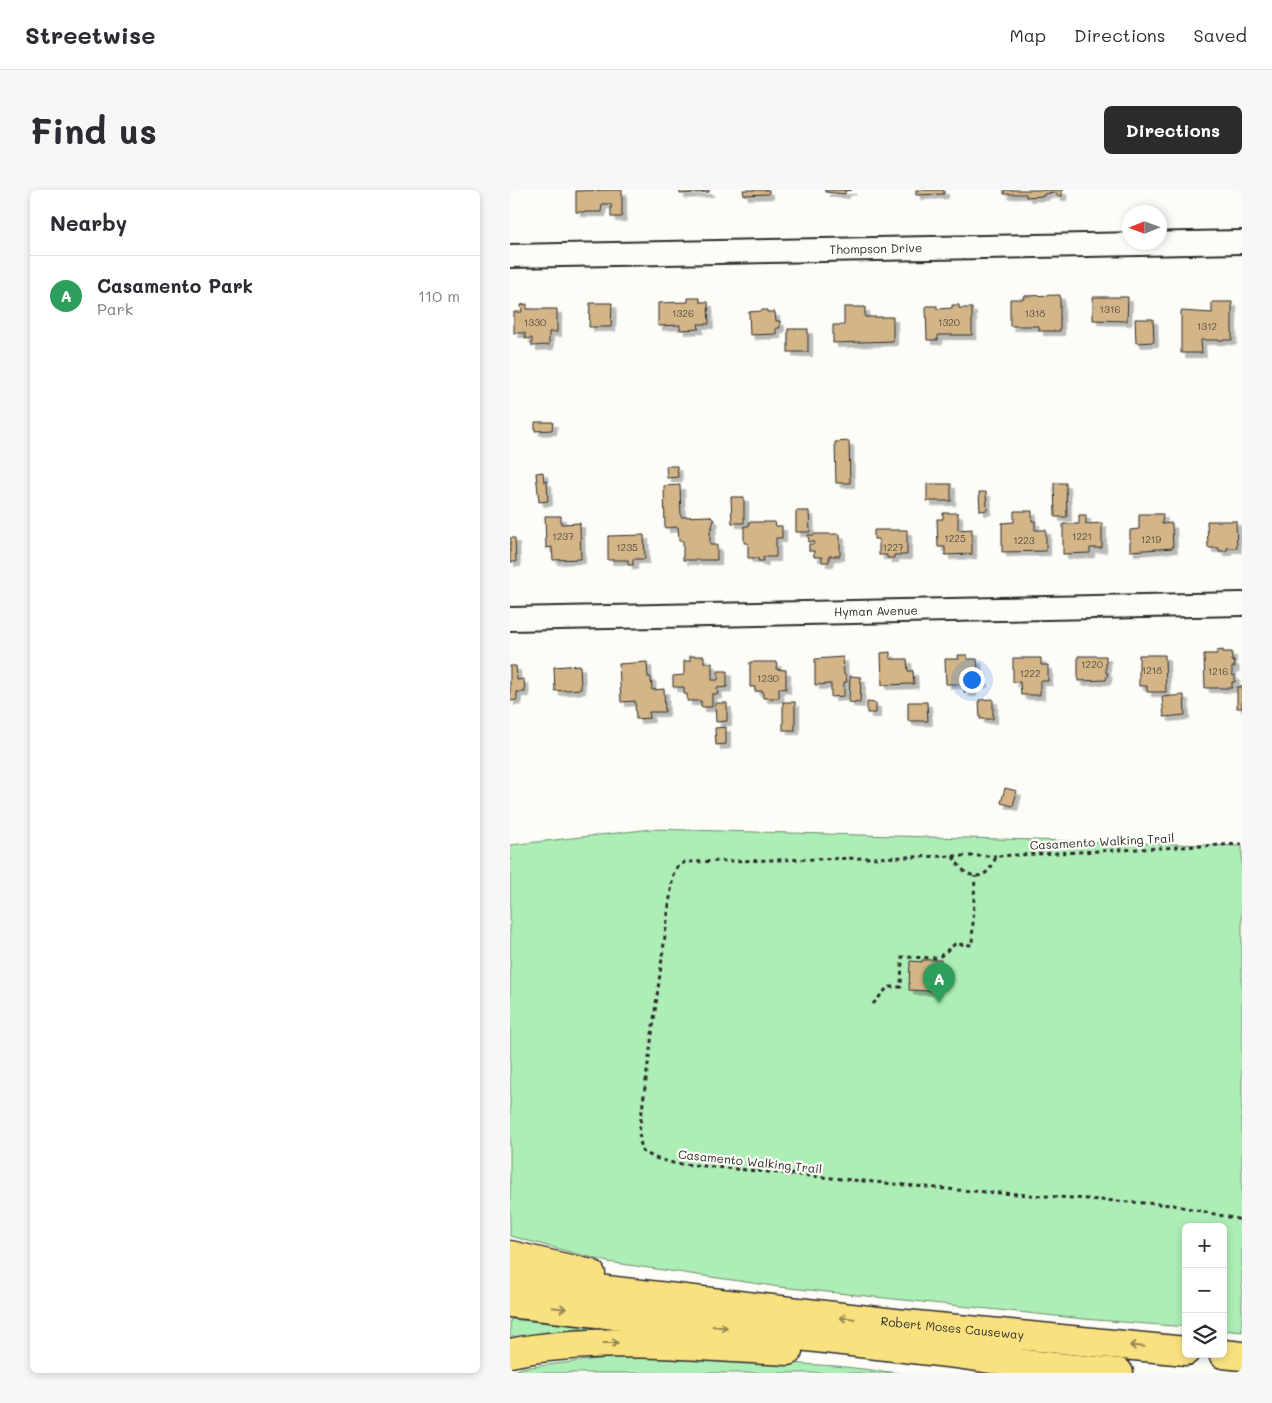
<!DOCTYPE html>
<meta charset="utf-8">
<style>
:root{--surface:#fff;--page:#f7f7f7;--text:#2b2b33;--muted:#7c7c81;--line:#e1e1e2;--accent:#2b2b2b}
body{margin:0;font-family:Mali,sans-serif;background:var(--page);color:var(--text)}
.controls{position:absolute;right:15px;bottom:15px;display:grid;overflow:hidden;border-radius:8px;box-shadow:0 2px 8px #0003}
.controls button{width:45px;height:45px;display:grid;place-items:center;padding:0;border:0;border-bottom:1px solid var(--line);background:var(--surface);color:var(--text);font:25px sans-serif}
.compass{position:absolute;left:612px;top:15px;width:45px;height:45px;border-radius:50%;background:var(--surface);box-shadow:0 2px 8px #0003;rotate:269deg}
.you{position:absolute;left:461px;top:489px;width:18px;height:18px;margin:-12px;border:4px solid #fff;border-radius:50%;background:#1a73e8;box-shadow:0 0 0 8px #1a73e833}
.badge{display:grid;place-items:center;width:32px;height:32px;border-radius:50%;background:var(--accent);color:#fff;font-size:16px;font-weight:700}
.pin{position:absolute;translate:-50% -41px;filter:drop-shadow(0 1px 2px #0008)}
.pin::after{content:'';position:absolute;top:26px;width:18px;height:15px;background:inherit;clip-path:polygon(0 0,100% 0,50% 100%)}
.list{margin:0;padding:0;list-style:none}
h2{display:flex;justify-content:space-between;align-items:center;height:65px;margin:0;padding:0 20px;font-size:21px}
h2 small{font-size:16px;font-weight:400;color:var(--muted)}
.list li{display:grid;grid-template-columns:32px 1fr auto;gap:15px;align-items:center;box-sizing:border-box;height:80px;padding:0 20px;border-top:1px solid var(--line)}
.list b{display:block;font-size:19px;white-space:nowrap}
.list p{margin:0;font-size:16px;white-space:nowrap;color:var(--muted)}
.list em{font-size:16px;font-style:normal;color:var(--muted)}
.icon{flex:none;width:28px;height:28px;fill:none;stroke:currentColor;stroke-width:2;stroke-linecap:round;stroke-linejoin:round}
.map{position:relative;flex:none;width:732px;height:1183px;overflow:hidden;border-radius:8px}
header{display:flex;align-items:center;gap:30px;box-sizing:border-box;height:70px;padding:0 25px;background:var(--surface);border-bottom:1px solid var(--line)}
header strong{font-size:24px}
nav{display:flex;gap:28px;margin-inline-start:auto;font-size:18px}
.intro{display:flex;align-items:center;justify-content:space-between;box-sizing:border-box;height:120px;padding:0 30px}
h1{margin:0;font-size:35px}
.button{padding:12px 22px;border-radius:8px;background:var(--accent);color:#fff;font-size:18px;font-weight:700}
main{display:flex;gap:30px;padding:0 30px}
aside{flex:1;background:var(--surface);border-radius:8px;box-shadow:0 2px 8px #0003}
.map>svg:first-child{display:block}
.green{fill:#adedb6;stroke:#6c8c70}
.building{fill:#d3b587;stroke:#2b2b2b;filter:url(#shadow)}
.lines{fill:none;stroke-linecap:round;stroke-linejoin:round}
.street-casing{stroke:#2b2b2b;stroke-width:26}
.highway-casing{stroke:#2b2b2b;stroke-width:31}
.path{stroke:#2b2b2b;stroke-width:3;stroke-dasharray:4 4;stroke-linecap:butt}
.street{stroke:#fdfcf7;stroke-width:22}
.highway{stroke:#fae180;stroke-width:28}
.oneway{stroke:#928656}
.labels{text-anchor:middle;stroke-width:4.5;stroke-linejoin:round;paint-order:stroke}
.number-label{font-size:10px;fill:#554e42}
.street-label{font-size:12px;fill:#2b2b2b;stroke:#fdfcf7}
</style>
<header>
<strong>Streetwise</strong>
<nav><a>Map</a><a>Directions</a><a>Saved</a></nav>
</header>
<div class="intro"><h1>Find us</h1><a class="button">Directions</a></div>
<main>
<aside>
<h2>Nearby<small></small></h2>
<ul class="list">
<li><span class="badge" style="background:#2e9e5b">A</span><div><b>Casamento Park</b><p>Park</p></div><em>110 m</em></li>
</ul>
</aside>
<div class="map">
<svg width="732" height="1183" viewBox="0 0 732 1183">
<defs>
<filter id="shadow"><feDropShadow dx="4.5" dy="4.5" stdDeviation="0" flood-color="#0004"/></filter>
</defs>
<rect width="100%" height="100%" fill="#fdfcf7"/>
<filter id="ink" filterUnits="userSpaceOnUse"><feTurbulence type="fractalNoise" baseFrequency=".02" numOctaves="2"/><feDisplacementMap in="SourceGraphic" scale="10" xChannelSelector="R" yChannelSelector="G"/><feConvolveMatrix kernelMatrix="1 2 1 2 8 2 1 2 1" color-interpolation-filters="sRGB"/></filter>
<g filter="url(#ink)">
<!-- green -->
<g class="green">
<polygon points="142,639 732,656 732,1142 713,1140 713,1037 676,1037 676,1137 574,1129 270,1097 98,1072 0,1046 0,655"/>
<polygon points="0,1129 86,1138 0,1152"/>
<polygon points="129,1164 326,1176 389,1183 0,1183 12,1178"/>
</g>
<!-- building -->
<g class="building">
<polygon points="99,0 112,0 112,27 101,27 101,14 92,14 91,22 66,22 66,1"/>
<polygon points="170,0 199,0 199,2 170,4"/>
<polygon points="233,0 259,0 259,4 234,5"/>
<polygon points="315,0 342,0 335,1 335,4 315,2"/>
<polygon points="406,0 434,0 434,4 406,5"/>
<polygon points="494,0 552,0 552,6 547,6 547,3 534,4 534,6 516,7 516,4 494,4"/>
<polygon points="550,105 550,141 529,141 529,136 500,136 500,109 514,109 513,106"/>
<polygon points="583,107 618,107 617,131 583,130"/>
<polygon points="178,108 190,108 190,112 198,112 199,134 188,134 189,139 170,140 170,135 148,136 148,113 178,112"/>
<polygon points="702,112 722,112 722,150 691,150 692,163 671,163 671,121 702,123"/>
<polygon points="80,113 102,113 101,137 79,137"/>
<polygon points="17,114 17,119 47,119 47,142 39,142 39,155 22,156 22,148 15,149 15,143 4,143 4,122 12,122 11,115"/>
<polygon points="442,115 449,115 449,118 462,118 462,145 428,145 428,150 417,150 416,116 427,116 427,119 442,118"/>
<polygon points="334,117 355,117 355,127 383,127 383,151 323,153 323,135 334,135"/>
<polygon points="252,120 257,120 257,122 265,122 266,131 270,131 270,138 266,138 266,144 240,145 239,122 252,121"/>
<polygon points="625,129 643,129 644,152 626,153"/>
<rect x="278" y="139" width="20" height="23"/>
<polygon points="25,232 43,232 42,240 25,241"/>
<polygon points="339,251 340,293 326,293 325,252"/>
<polygon points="156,276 167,276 168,287 157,288"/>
<polygon points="33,282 34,292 37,291 38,311 29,312 26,283"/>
<polygon points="544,293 556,293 557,327 545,327"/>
<rect x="417" y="294" width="24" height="17"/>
<polygon points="170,295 171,327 200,326 204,330 200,343 200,355 207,355 207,370 173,370 173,351 169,351 168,337 155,338 154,296"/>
<polygon points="469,302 476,302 477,320 470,321"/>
<polygon points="221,307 234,307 234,333 222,333"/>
<polygon points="286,321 299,321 300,342 286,342"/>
<polygon points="504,321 522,321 522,331 525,331 525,340 536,340 536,361 492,362 492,333 504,332"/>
<polygon points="433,323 448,323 448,340 462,339 462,364 435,365 435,357 428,357 427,329 433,329"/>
<polygon points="629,324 653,324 652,334 662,333 663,358 620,361 620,340 629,339"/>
<polygon points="569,325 576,325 576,334 592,333 592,358 580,358 580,363 553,364 553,334 569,334"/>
<polygon points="35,326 51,326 51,334 70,333 71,369 43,370 42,357 36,358"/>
<polygon points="697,331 726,331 727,358 717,358 717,361 709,361 709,358 698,358"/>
<polygon points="239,332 265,332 266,336 272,336 272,348 266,348 266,367 253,367 254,371 248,371 248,368 238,368 238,353 234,353 234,336 239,336"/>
<polygon points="364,340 397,340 397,365 384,365 384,368 377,368 377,365 369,365 369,349 364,349"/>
<polygon points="304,344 330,344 330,366 319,366 319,372 312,372 312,367 304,367 304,361 299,361 299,354 304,354 304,351 299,352 298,345 304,345"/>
<polygon points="134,345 135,369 123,369 123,375 118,375 118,370 98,370 98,346"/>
<polygon points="0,348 5,348 6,372 0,372"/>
<polygon points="713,460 713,462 722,462 722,471 724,471 725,477 722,477 722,485 725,485 725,492 722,492 722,498 695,498 694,464 707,464 707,461"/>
<polygon points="380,462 380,469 397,469 398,481 403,481 404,494 372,495 371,463"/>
<polygon points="448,465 457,465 457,469 467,469 468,480 472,480 473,493 462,493 462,502 454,502 454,494 436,494 435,469 449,469"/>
<polygon points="629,465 655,465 656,502 637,502 637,496 629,496"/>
<polygon points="180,466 194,466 194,473 202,473 202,490 208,490 208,481 217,481 217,497 207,498 208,504 202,504 202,517 191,517 191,511 177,511 177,504 174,504 174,497 163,497 163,486 174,485 174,471 180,471"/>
<polygon points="568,466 596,466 596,483 598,483 596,490 568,491"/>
<polygon points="333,467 334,485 336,485 337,492 334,492 334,506 321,507 321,494 305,495 305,469"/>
<polygon points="503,468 531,468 531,475 538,475 538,491 530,491 530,505 511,505 510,492 503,492"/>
<polygon points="137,472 138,487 141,487 142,500 154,499 155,522 139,522 140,528 126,529 125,511 111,512 109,474"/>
<polygon points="240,472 267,472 266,479 276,480 276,499 269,498 269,508 253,508 253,501 245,501 245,497 240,497"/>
<polygon points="70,475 71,499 45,501 44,477"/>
<polygon points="0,476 6,476 7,490 14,489 15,502 7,502 7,510 0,511"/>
<polygon points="340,486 351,487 350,513 339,512"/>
<polygon points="730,496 732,496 732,518 727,518 727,497 730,497"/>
<polygon points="674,505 675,525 654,527 652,507"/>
<polygon points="483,509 483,529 470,529 469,510"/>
<rect x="273" y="512" width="12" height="28"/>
<polygon points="357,512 366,513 366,523 357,523"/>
<polygon points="398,512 417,512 418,531 398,531"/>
<polygon points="205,513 217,513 217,531 206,532"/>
<polygon points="216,537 216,554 206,555 205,538"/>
<polygon points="495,598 507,601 503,616 491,613"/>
<polygon points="412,770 431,770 430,789 421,789 420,801 399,800 400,771 412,772"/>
</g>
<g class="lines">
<defs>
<g id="street">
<path id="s1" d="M0 66 732 52"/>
<path id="s2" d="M0 429 732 414"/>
</g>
<g id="highway">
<polyline points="0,1065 81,1084"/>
<path id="s3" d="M0 1089 385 1133 676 1161"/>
<polyline points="0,1113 446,1164 524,1175 609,1183"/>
<path d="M0 1163C91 1145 186 1157 278 1161"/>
<polyline points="713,1164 732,1166"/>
</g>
</defs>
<!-- street casing -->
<use href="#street" class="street-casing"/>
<!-- highway casing -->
<use href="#highway" class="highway-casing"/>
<!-- path -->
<g class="path">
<path d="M732 654 486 666C477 695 455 690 443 666L175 672 167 677 163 685 129 943 132 961 145 968 163 973 448 1000 663 1015 732 1030"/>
<polyline points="443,666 486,666"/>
<polyline points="363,814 378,797 391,797 392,767 428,768 445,754 462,755 465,686"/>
</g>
<!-- street -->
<use href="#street" class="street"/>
<!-- highway -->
<use href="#highway" class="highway"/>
</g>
<!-- one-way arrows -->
<defs><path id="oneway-shaft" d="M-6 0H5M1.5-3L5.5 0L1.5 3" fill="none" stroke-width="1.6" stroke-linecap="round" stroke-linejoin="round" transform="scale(1.25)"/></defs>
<g class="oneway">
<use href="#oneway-shaft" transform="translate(49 1118) rotate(6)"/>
<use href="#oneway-shaft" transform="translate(337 1128) rotate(-174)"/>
<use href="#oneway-shaft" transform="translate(210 1137) rotate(7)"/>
<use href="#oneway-shaft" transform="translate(101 1153)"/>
<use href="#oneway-shaft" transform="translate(627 1156) rotate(-175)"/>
</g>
</g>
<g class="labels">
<!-- number labels -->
<g class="number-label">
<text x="600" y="123">1316</text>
<text x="173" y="127">1326</text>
<text x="525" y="127">1318</text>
<text x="25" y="136">1330</text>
<text x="439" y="136">1320</text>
<text x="697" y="140">1312</text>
<text x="53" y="350">1237</text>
<text x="572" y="350">1221</text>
<text x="445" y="352">1225</text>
<text x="641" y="353">1219</text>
<text x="514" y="354">1223</text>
<text x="117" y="361">1235</text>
<text x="383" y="361">1227</text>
<text x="582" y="478">1220</text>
<text x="642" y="484">1218</text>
<text x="708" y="485">1216</text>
<text x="520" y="487">1222</text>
<text x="258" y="492">1230</text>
</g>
<!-- street labels -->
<g class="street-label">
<text dy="4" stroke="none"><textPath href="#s1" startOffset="366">Thompson Drive</textPath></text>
<text dy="4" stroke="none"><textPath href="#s2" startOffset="366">Hyman Avenue</textPath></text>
<text transform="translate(592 652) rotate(-3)" y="4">Casamento Walking Trail</text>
<text transform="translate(240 972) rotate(6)" y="4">Casamento Walking Trail</text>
<text dy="4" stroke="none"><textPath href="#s3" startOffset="445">Robert Moses Causeway</textPath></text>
</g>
</g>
</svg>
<div class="controls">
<button>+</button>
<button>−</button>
<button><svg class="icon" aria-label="layers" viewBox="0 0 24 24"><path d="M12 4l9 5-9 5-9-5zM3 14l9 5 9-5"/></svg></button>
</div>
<svg class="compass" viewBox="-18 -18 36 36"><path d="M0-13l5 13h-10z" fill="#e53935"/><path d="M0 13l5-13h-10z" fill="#7c7c81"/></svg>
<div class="you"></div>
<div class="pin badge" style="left:429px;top:813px;background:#2e9e5b">A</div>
</div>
</main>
